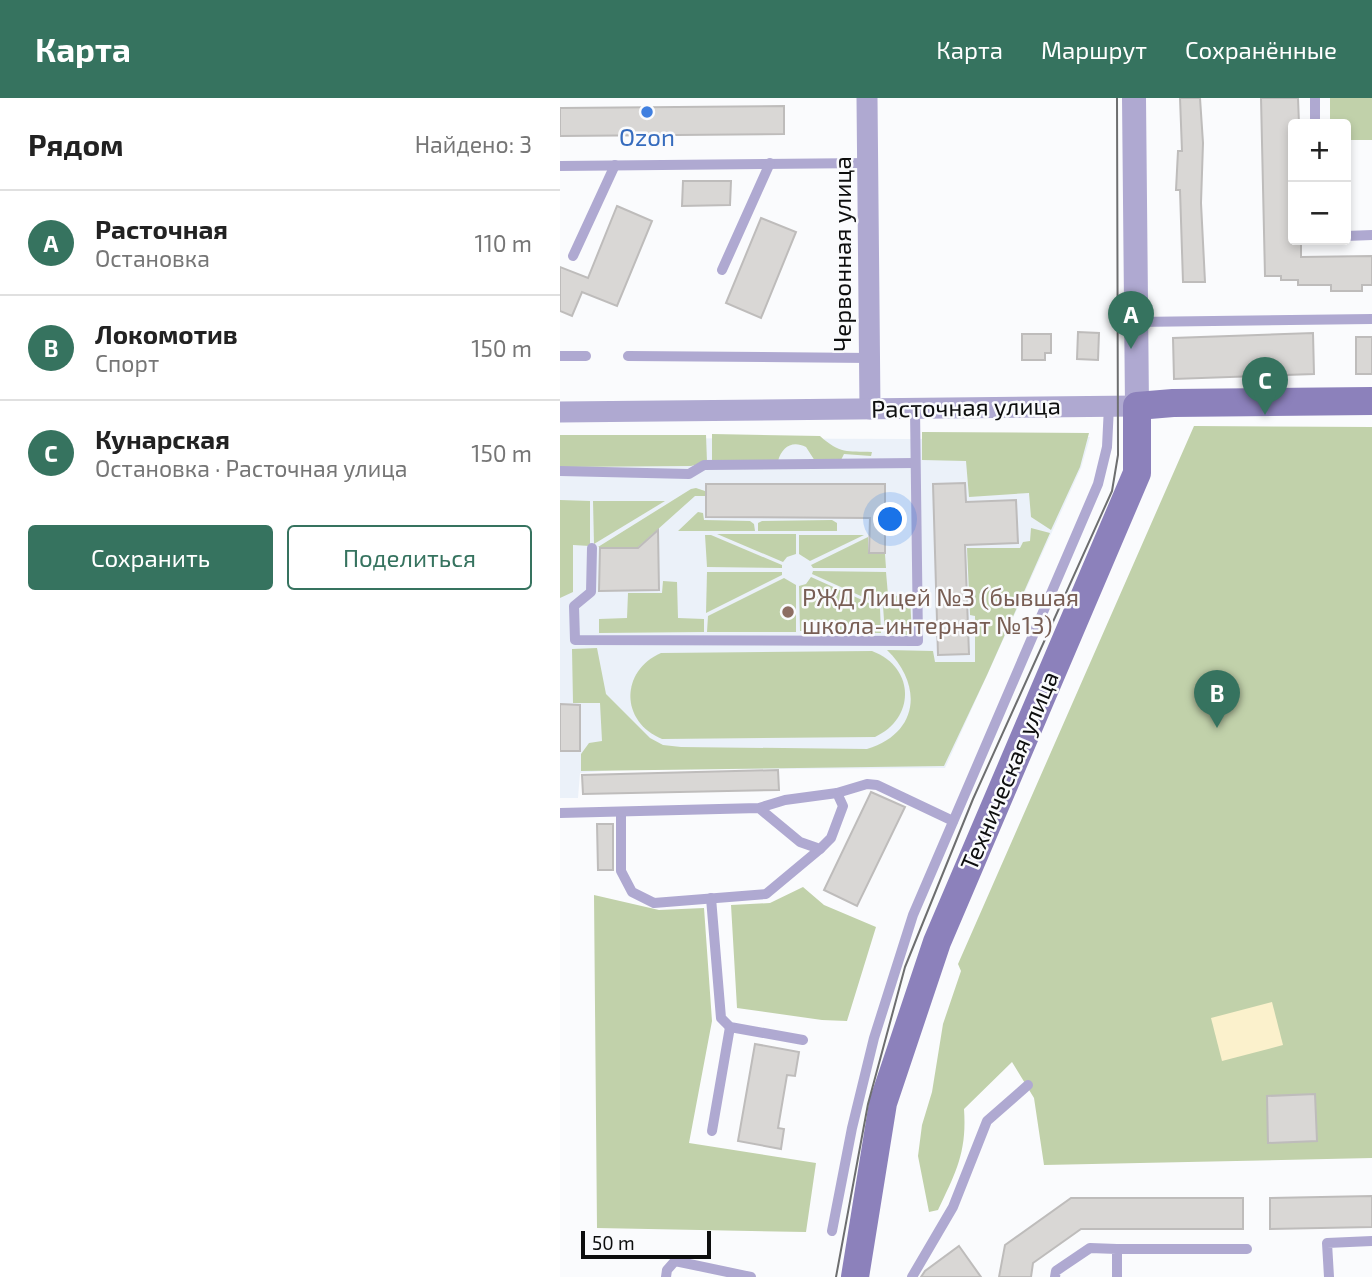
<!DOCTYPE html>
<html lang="ru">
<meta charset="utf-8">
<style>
:root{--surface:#fff;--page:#f6f6f6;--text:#222;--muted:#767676;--line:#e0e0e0;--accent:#36735f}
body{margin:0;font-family:"Exo 2",sans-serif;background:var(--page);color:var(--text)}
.controls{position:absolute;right:21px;top:21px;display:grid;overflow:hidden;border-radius:7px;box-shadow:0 4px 10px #0003}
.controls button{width:63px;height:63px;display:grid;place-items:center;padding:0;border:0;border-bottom:2px solid var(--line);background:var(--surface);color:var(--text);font:35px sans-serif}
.scale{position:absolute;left:21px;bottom:18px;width:130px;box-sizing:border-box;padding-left:7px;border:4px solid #0d0e0e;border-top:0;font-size:19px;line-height:24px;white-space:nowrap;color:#0d0e0e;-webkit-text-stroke:5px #fafbfd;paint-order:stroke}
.you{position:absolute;left:331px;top:422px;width:24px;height:24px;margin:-18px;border:5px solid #fff;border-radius:50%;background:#1a73e8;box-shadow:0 0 0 10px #1a73e833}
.badge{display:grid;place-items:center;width:46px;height:46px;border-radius:50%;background:var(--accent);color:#fff;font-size:23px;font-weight:700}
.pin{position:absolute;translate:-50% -58px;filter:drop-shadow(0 2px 4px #0008)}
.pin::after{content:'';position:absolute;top:37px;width:24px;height:21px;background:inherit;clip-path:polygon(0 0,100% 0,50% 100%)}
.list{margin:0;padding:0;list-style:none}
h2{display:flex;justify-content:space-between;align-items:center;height:91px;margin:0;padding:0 28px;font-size:30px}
h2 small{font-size:23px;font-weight:400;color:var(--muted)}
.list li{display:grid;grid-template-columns:46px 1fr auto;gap:21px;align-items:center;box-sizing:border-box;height:105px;padding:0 28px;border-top:2px solid var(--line)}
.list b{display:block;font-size:26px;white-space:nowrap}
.list p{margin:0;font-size:23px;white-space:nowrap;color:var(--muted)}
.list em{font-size:23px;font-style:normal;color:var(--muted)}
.actions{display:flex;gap:14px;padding:21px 28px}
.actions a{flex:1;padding:16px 0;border:2px solid var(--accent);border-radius:7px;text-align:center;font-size:24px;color:var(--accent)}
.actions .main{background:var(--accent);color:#fff}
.map{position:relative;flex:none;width:812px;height:1179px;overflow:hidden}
header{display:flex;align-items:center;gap:42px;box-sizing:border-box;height:98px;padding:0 35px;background:var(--accent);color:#fff}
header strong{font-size:33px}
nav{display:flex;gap:38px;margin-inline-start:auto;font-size:24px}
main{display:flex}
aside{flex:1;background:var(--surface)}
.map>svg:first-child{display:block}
.built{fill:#ebf1f9}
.green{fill:#c1d1aa}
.sand{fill:#fbf1cc}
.building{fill:#d9d7d5;stroke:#bebcbb;stroke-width:2}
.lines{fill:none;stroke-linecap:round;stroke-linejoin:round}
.service{stroke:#afa9d1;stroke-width:10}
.minor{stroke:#afa9d1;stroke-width:21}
.tertiary{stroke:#afa9d1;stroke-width:24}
.secondary{stroke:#8c81bb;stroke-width:28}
.tram{stroke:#6d6e6f;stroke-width:2}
.shop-dot{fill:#3f7fe0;stroke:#fafbfd;stroke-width:2.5}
.education-dot{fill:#8d6e63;stroke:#fafbfd;stroke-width:2.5}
.labels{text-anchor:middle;stroke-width:5;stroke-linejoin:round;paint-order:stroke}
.shop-label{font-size:24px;fill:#366cbe;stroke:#fafbfd}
.street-label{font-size:24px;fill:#0d0e0e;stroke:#fafbfd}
.education-label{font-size:24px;fill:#785e54;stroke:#fafbfd;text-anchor:start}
</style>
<header>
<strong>Карта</strong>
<nav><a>Карта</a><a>Маршрут</a><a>Сохранённые</a></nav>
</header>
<main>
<aside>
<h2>Рядом<small>Найдено: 3</small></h2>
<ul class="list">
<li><span class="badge">A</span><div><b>Расточная</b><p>Остановка</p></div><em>110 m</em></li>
<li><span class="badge">B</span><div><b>Локомотив</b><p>Спорт</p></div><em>150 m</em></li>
<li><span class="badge">C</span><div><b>Кунарская</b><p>Остановка · Расточная улица</p></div><em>150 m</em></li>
</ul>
<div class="actions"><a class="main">Сохранить</a><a>Поделиться</a></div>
</aside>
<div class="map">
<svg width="812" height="1179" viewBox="0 0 812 1179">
<rect width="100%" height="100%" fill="#fafbfd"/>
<!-- built -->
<polygon class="built" points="530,339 521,370 385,670 54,672 20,675 18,700 0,700 0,340 354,341"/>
<!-- green -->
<g class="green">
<polygon points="770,0 812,0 812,42 786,42 786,26 770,26"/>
<path d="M634 328 812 329V1060L484 1067 474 1000 452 964 404 1011C407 1054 396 1074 378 1112L369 1114 358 1058 362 1027 372 994 383 926 401 873 398 866Z"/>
<polygon points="362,334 529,335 520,369 491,432 471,419 469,395 409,399 406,363 362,362"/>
<path d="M152 336 260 338C280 356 287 353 312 354L311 358 284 356 281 362 255 363 246 349C232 342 222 349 218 363H152Z"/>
<polygon points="0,337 146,337 147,364 131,368 0,369"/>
<polygon points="136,390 145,393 145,398 135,398 78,449 38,449 131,391"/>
<polygon points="0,402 30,403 30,448 13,447 13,494 0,500"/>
<polygon points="33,403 105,403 34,446"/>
<polygon points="138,414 143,415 144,422 190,423 194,426 195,433 118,433"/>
<polygon points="272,422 277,425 277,433 198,433 198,425 202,423"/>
<path d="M471 430 490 435 427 577 384 668 21 673V656L29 645 42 643 40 605H13L12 551 37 550 46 596 90 640 103 647 121 649 307 651C358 636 364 588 327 552L373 553 375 564H415V518L410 517 407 450H460L463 444 470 443Z"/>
<polygon points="157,436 236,436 236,456 227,459 223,464"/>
<polygon points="145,437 151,437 222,467 222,470 147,469"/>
<polygon points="239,437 304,437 250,463 239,456"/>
<polygon points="308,439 308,456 325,456 326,470 253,470 251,467"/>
<polygon points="253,473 326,474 328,497 350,499 352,537 325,536 323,508 252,476"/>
<polygon points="147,474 222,474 222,477 146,515"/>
<polygon points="251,479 320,510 321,535 240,533 239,488 246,486"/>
<polygon points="224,480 236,487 236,534 147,534 148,518"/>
<polygon points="103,483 117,484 118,520 144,521 144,534 39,535 39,521 67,520 68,495 102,495"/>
<path d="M312 553C355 569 356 620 315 639L102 641C60 624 60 573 101 555Z"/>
<polygon points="243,789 264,807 316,829 287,923 262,922 177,910 171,807 210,805"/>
<polygon points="34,797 99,812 144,810 152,923 129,1045 256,1065 246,1134 37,1130"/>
</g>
<!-- sand -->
<polygon class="sand" points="712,904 723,947 662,963 651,920"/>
<!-- building -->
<g class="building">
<polygon points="620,0 640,0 643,45 641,105 645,184 623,184 620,92 616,92 618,53 622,53"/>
<polygon points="701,0 738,0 739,26 733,26 733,142 741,142 741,159 812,158 812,187 802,187 802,193 771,193 771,187 738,187 738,182 721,182 721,178 705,178"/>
<polygon points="224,8 224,36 0,38 0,10"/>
<polygon points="123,83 171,83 170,107 122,108"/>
<polygon points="57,108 92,123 57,208 22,194 12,218 0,213 0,169 28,180"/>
<polygon points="201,120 236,134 201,220 166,205"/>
<polygon points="518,234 539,235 538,262 517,261"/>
<polygon points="753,235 754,276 614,281 613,240"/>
<polygon points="462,236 491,236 491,255 485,255 485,262 462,262"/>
<rect x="796" y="239" width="16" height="37"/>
<polygon points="405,385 406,404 456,402 458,445 405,447 409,556 378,557 373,386"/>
<polygon points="146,386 325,386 325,455 309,455 310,420 146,419"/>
<polygon points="98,432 99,492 39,493 40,450 78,450"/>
<polygon points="0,606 20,607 20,653 0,653"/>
<polygon points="218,672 219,692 23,696 22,677"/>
<polygon points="311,694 345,709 297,808 264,792"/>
<polygon points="37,726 53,726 53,772 38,772"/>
<polygon points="195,946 239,954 235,978 227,977 218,1030 224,1031 221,1051 178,1043"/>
<polygon points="755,996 757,1043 708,1045 707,998"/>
<polygon points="812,1098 812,1129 710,1131 710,1100"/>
<polygon points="511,1100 683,1100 683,1131 521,1131 473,1165 471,1179 439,1179 445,1147"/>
<polygon points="399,1148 421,1179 361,1179 365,1173"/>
</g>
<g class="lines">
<!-- service -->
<g class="service">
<polyline points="755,0 755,26"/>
<polyline points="0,68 309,65"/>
<polyline points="786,138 812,137"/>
<polyline points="13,158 55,67"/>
<polyline points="162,172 210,65"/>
<polyline points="575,224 812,221"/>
<polyline points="0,258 26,258"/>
<polyline points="68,258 310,260"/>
<polyline points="0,373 129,376 144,367 355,365"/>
<polyline points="32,450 31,494 14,508 15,542 358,543 355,311"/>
<polyline points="277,695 307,686 317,687 393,723"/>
<polyline points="61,714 61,773 72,794 94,805 206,796 260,751"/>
<polyline points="0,715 199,710 225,702 277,695 283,708 271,740 260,751 240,744 199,710"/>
<polyline points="151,800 161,920 170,929 243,942"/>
<polyline points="152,1033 170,929"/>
<polyline points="272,1133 292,1030 314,940 353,817 538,386 547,349 549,308"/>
<polyline points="557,1151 687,1151"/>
<polyline points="106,1179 107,1172 115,1163 191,1179"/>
<polyline points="352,1179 393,1109 427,1023 468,987"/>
<polyline points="495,1179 496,1173 530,1150 557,1151 557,1179"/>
<polyline points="769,1179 767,1145 812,1143"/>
</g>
<!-- minor -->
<g class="minor">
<polyline points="307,0 310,311"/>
<polyline points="0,314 577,308"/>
</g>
<!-- tertiary -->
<polyline class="tertiary" points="574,0 577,308"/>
<!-- secondary -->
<polyline class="secondary" points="295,1179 323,1005 377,844 577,375 577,308 613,305 812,303"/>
<!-- tram -->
<polyline class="tram" points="276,1179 308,1006 345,869 413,701 552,393 558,357 557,0"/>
</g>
<!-- markers -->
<circle class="shop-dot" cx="87" cy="14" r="7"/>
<circle class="education-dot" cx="228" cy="514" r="7"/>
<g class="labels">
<!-- shop labels -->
<g class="shop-label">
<text x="87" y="48">Ozon</text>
</g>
<!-- street labels -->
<g class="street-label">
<text transform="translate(283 156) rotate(-90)" y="8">Червонная улица</text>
<text transform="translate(406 310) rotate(-1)" y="8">Расточная улица</text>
<text transform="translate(450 673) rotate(-67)" y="8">Техническая улица</text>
</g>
<!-- education labels -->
<g class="education-label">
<text x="242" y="508">РЖД Лицей №3 (бывшая<tspan x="242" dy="28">школа-интернат №13)</tspan></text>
</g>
</g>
</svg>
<div class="controls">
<button>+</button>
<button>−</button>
</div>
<div class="scale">50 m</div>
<div class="you"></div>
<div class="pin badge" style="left:571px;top:251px">A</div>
<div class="pin badge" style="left:657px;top:630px">B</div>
<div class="pin badge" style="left:705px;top:317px">C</div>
</div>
</main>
